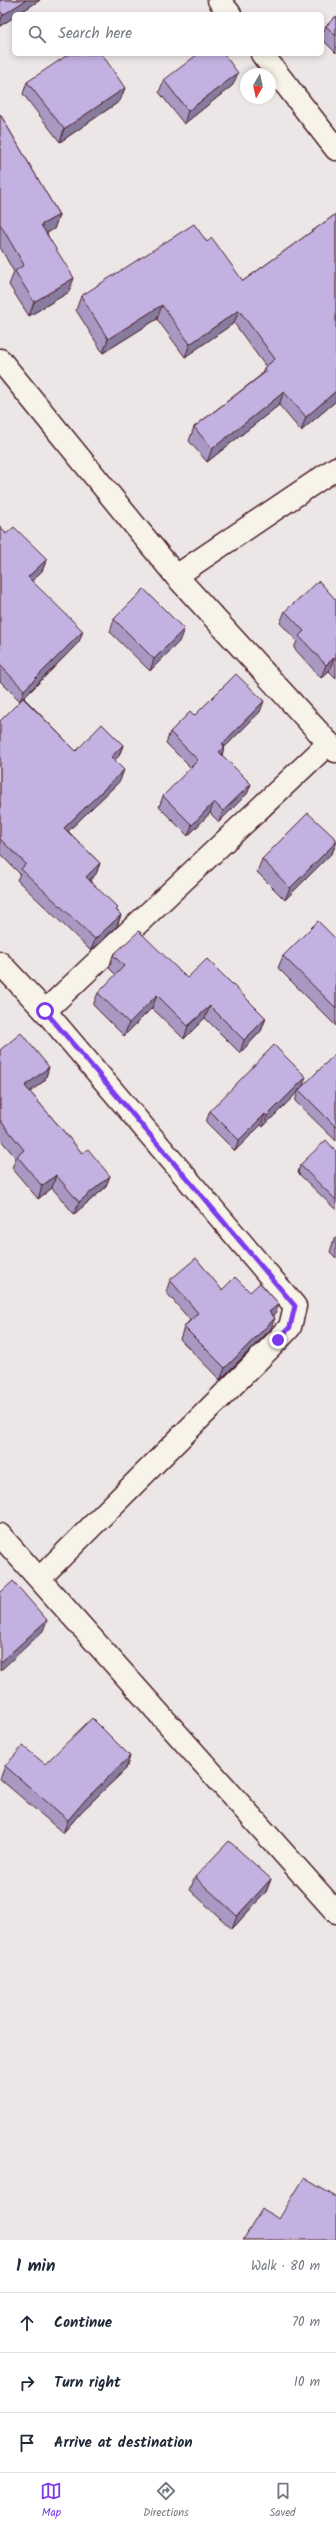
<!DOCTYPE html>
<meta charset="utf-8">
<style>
:root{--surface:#fff;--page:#f2f2f3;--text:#1f2937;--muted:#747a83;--line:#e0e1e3;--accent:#7c3aed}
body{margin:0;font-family:Kalam,sans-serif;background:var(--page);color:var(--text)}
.compass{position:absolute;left:240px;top:68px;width:36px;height:36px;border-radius:50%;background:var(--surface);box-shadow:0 2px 6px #0003;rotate:189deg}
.stop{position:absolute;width:12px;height:12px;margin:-9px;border:3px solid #7c3aed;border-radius:50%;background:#fff}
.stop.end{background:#7c3aed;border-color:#fff;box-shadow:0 1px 4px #0008}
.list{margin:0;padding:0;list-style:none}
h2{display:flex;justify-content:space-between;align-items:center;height:52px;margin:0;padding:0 16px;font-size:17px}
h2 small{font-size:13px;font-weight:400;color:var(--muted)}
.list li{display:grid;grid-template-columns:26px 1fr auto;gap:12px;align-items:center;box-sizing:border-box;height:60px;padding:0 16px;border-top:1px solid var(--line)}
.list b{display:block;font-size:15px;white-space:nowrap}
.list em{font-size:13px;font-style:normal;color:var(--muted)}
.icon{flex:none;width:22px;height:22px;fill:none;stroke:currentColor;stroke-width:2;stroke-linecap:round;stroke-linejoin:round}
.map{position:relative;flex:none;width:336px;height:2240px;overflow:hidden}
.search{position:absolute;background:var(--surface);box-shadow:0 2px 6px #0003;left:12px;right:12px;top:12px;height:44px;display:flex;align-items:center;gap:10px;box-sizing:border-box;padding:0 14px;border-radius:6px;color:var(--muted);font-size:15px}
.sheet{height:232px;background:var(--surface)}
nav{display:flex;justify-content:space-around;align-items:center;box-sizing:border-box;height:56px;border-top:1px solid var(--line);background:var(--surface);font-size:11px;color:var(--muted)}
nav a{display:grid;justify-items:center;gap:2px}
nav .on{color:var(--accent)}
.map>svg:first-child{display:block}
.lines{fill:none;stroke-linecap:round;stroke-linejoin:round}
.minor-casing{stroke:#4a1f2b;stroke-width:25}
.minor{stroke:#f7f3e8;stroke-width:22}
.wall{fill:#a898c2;stroke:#4a1f2b}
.shaded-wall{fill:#887c9e;stroke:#4a1f2b}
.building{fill:#c3b1e1;stroke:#4a1f2b}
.route{stroke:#7c3aed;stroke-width:5}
</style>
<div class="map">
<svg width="336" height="2240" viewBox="0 0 336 2240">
<rect width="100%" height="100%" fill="#ede6e7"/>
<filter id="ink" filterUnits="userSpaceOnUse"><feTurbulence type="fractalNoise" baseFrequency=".025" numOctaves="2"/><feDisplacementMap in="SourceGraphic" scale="8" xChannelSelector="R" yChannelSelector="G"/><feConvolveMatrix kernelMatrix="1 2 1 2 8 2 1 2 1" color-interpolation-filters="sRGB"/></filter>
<g filter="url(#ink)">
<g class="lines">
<defs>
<g id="minor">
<polyline points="219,0 230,14"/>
<polyline points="262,54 336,149"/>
<polyline points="0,360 176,576 336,751"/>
<polyline points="176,576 336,468"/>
<polyline points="0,963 45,1011 295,1306 290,1327 278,1340 40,1578"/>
<polyline points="45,1011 329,743"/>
<polyline points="0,1535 336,1912"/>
</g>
</defs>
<!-- minor casing -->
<use href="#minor" class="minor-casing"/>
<!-- minor -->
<use href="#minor" class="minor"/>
</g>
<!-- wall -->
<g class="wall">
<polygon points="0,0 40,0 18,14 14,14 14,17 0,26"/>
<polygon points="336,16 336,53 322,39 322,36 326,26"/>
<polygon points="164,80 233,85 184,124 159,92"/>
<polygon points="27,82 120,101 60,142 23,94"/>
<polygon points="0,114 59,215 54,229 47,233 69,292 29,316 9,285 14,272 0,247"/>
<polygon points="336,214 336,401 301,431 279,405 207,462 189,441 194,427 261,375 264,368 266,367 234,323 185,357 157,319 103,353 76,310 81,296 207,242 243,281"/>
<polygon points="0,526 6,534 47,559 42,571 32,581 79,642 24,698 76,751 123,745 119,756 115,760 120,781 68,831 100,863 96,874 90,881 121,915 117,926 91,951 17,880 20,874 0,854 0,721 20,701 0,681"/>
<polygon points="336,600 336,678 329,671 321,678 294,648 297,641 280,623 285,611"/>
<polygon points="114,619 179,642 150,671 110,632"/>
<polygon points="260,712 224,748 222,755 251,784 247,794 219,822 210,813 188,836 159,807 163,796 191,768 166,743 170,732 194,716"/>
<polygon points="336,839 336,844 332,853 285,900 257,872 262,859"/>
<polygon points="336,939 336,1026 278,968 283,956"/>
<polygon points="113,955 187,978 266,1018 261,1031 240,1053 205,1018 184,1039 152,1008 124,1036 93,1005 98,993 116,975 109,968"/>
<polygon points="0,1050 49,1067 45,1080 30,1092 82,1153 110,1176 105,1188 74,1214 52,1188 38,1199 12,1168 16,1158 0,1139"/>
<polygon points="336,1053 336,1141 295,1101 298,1092 263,1127 261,1125 235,1151 206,1122 210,1111 302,1087"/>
<polygon points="336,1151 336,1210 298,1173 300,1165"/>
<polygon points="336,1237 336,1258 330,1252 334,1239"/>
<polygon points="170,1280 222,1290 250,1292 279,1304 274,1316 271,1329 220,1380 180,1339 184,1327 190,1320 166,1292"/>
<polygon points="130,1756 126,1769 82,1811 63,1833 0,1779 5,1766 45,1764"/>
<polygon points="195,1877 271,1879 266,1892 232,1929 190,1890"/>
</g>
<!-- shaded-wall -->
<g class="shaded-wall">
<polygon points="26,0 40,0 18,14 14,14 14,17 0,26 0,22 3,15"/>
<polygon points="238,73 233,85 184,124 188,111"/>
<polygon points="125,88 120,101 60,142 64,129"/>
<polygon points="59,215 54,229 36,239 41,225"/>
<polygon points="74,278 69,292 29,316 34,302"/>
<polygon points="162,305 157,319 103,353 108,339"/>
<polygon points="239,310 234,323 185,357 190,344"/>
<polygon points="336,391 336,401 301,431 306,417"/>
<polygon points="284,392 279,405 207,462 212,449"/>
<polygon points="47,559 42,571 24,589 28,577"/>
<polygon points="184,629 179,642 150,671 154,659"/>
<polygon points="83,631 79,642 20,701 24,690"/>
<polygon points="334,658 329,671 321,678 326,665"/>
<polygon points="264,701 260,712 224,748 221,757 215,763 222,744"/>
<polygon points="123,745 119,756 107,768 111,757"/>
<polygon points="124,770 120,781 60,839 64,828"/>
<polygon points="251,784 247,794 219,822 223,811"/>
<polygon points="214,802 210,813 188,836 192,825"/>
<polygon points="336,842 336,844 332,853 285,900 290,888"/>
<polygon points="100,863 96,874 82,888 86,877"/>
<polygon points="121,915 117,926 91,951 95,939"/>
<polygon points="157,995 152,1008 124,1036 129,1023"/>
<polygon points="210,1006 205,1018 184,1039 188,1026"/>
<polygon points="266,1018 261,1031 240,1053 244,1040"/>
<polygon points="49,1067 45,1080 21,1099 25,1086"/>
<polygon points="306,1077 302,1088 299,1090 298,1092 263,1127 267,1116"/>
<polygon points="265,1114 261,1125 235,1151 239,1140"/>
<polygon points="56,1175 52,1188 38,1199 42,1186"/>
<polygon points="110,1176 105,1188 74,1214 79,1202"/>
<polygon points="279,1304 274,1316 265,1324 269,1312"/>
<polygon points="275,1318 271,1329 220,1380 225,1368"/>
<polygon points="47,1620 43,1631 0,1671 0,1663"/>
<polygon points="130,1756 126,1769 82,1811 63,1833 68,1820 86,1799"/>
<polygon points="271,1879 266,1892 232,1929 237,1916"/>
</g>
<!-- building -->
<g class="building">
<polygon points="0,0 26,0 3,15 0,11"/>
<polygon points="336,16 336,36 326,26"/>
<polygon points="69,54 102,54 125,88 64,129 27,82"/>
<polygon points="198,54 224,54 238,73 188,111 164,80"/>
<polygon points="0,114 59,215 41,225 74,278 34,302 15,271 24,265 0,224"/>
<polygon points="336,214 336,391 306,417 284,392 212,449 194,427 267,371 264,368 275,359 239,310 190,344 162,305 108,339 81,296 194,224 207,242 212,238 243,281"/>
<polygon points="0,526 6,534 14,527 47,559 28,577 83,631 24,690 0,665"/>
<polygon points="319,581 336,600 336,660 334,658 326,665 299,636 304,631 285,611"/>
<polygon points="144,589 184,629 154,659 114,619"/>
<polygon points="236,674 264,701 222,744 225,746 219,752 251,784 223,811 214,802 192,825 163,796 198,760 170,732 190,712 194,716"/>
<polygon points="23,698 76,751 102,724 123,745 111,757 124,770 64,828 100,863 86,877 118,908 116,910 121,915 95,939 21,869 26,864 0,839 0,804 1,804 0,803 0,721"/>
<polygon points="308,813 336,839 336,842 290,888 262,859"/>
<polygon points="318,921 336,939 336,1008 283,956"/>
<polygon points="139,931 187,978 207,959 266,1018 244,1040 210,1006 188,1026 157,995 129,1023 98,993 124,966 113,955"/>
<polygon points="21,1033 49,1067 25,1086 82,1153 88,1149 110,1176 79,1202 56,1175 42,1186 17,1156 24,1150 0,1120 0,1050"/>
<polygon points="274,1045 306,1077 267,1116 265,1114 239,1140 210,1111"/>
<polygon points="336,1053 336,1127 299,1090"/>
<polygon points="326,1140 336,1151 336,1200 300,1165"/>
<polygon points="196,1258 222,1290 235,1277 250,1292 260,1283 279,1304 269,1312 275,1318 225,1368 184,1327 198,1313 170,1280"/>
<polygon points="13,1581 47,1620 0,1663 0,1593"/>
<polygon points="92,1718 130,1756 86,1799 68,1820 5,1766 23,1746 45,1764"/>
<polygon points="229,1841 271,1879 237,1916 195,1877"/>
<polygon points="304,2178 336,2197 336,2240 243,2240 262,2209 279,2219"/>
</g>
</g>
<g class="lines" filter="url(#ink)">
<!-- route -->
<polyline class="route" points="45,1011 295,1306 290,1327 278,1340"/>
</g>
</svg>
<svg class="compass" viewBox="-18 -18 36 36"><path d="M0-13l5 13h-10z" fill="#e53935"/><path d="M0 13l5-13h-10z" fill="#747a83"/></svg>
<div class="stop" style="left:45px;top:1011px"></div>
<div class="stop end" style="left:278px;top:1340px"></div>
<div class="search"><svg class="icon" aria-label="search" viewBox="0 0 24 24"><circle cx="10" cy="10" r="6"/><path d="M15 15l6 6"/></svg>Search here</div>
</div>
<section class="sheet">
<h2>1 min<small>Walk · 80 m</small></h2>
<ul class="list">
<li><svg class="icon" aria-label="ahead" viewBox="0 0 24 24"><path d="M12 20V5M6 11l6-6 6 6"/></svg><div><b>Continue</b></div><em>70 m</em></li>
<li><svg class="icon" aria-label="right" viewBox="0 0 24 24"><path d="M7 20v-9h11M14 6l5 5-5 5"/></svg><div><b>Turn right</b></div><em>10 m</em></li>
<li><svg class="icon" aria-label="arrive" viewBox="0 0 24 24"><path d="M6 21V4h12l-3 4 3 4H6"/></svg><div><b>Arrive at destination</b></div></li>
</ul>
</section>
<nav>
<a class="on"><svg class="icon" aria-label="map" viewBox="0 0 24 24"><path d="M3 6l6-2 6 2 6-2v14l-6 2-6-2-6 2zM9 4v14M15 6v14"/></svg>Map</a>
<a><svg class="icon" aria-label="directions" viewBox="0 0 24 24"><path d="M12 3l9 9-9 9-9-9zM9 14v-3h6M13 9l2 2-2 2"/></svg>Directions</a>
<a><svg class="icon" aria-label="saved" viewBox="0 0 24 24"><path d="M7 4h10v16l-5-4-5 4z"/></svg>Saved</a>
</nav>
